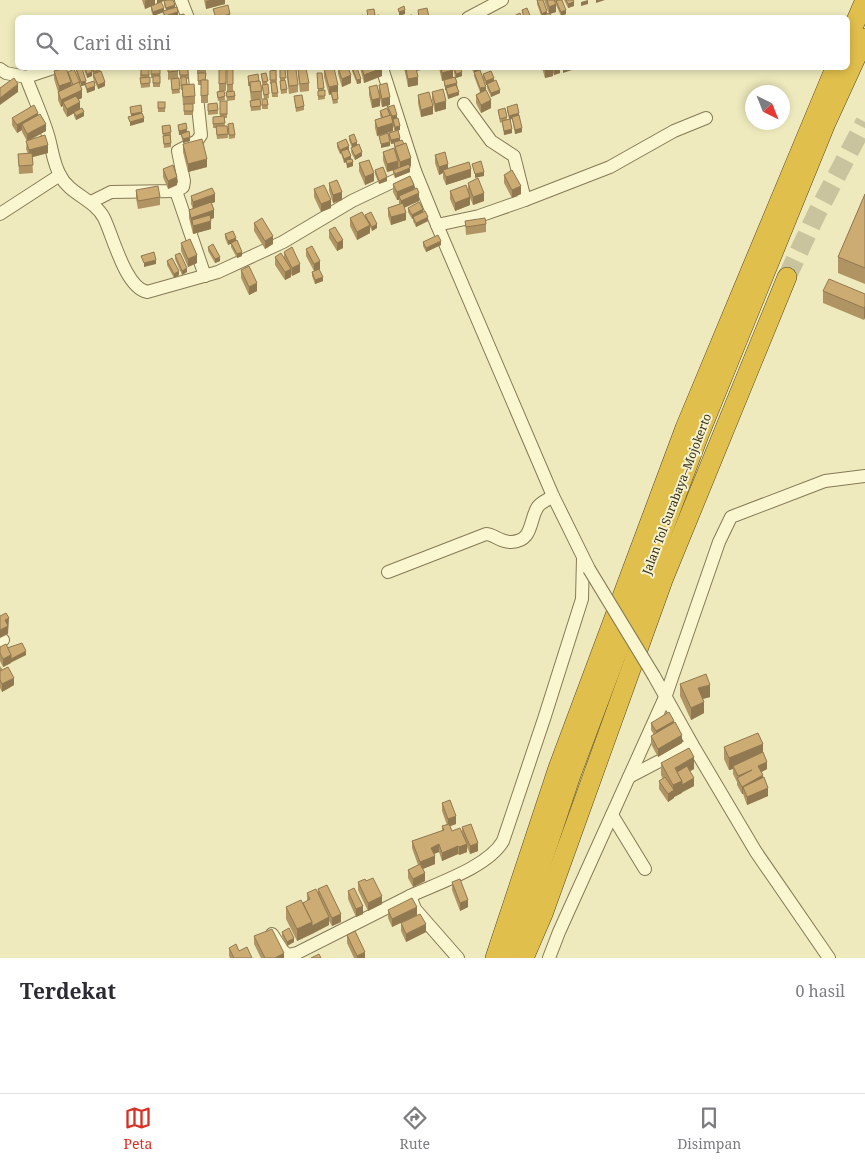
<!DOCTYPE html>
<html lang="id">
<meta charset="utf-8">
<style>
:root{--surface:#fff;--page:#f7f7f7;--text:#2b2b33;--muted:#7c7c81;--line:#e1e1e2;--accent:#d93025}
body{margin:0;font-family:"Noto Serif",serif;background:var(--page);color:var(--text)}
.compass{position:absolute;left:745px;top:85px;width:45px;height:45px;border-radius:50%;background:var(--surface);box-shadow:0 2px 8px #0003;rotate:137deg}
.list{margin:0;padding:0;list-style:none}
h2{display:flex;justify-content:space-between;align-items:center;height:65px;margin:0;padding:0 20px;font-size:21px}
h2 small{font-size:16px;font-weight:400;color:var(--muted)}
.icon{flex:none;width:28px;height:28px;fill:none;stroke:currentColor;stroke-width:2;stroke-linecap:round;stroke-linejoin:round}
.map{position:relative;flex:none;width:865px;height:958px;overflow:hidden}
.search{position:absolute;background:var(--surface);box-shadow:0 2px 8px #0003;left:15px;right:15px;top:15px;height:55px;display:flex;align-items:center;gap:12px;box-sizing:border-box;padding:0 18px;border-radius:8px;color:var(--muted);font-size:19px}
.sheet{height:135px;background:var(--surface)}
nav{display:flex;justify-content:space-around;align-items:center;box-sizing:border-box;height:70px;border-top:1px solid var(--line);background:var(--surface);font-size:14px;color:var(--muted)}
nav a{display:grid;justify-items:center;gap:2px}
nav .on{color:var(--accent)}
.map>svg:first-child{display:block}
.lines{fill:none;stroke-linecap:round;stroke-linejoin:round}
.highway-tunnel{stroke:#c9c49d;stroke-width:19;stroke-dasharray:19 9;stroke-linecap:butt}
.minor-casing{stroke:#867a56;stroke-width:14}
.highway-casing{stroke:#53472b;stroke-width:20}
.minor{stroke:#f9f6d0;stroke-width:12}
.highway{stroke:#e0bf4c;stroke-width:19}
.minor-bridge-casing{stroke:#867a56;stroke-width:14;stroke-linecap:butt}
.minor-bridge{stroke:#f9f6d0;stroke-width:12}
.wall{fill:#b09463}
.shaded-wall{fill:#907850}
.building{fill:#cdac73;stroke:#907850}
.labels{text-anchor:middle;stroke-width:4;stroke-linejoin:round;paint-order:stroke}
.street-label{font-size:12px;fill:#352d1b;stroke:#f5f2cd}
</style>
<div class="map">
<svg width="865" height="958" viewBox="0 0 865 958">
<rect width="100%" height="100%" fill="#eeeabd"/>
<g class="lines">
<!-- highway-tunnel -->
<polyline class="highway-tunnel" points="787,277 817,213 865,122"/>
<defs>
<g id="minor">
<polyline points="181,0 188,18"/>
<polyline points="468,18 502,0"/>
<polyline points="382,68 415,171 437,225 553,496 589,569"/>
<path d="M0 69 6 73 26 77C33 96 42 115 48 135 52 148 53 163 60 175 69 194 94 199 104 218 113 236 125 287 147 292L218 272 283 242 352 201 415 171"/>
<polyline points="26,77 53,68"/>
<polyline points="464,104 491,141 514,156 525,200"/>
<polyline points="176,191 205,276"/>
<polyline points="91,202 111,192 176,191 183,187 184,181 178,151 197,141 201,135 194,68"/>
<polyline points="0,214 60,175"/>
<polyline points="437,225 479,216 525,200 610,167 674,131 706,118"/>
<path d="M388 572 486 534C494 534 499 542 511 542 533 541 529 522 537 508 540 502 548 500 553 496"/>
<polyline points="0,642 3,640"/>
<polyline points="654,676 692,744 756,852 829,958"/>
<polyline points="629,777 692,744"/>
<polyline points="612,815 645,869"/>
<polyline points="272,934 283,951 288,955 297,953 410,896"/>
<path d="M458 958 415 909 410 896C438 883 488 867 503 841L544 719 582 599 583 558"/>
<polyline points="549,958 559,932 666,695 719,542 731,517 825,481 865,476"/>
</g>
<g id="highway">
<polyline points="848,39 865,0"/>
<polyline points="495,958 558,768 685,428 835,68"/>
<polyline points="510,958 571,775 699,435 826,123 865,38"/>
<polyline points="524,958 543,914 663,580 787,277"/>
</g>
</defs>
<!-- minor casing -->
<use href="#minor" class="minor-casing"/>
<!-- highway casing -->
<use href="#highway" class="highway-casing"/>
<!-- minor -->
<use href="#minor" class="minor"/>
<!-- highway -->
<use href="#highway" class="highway"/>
<defs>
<polyline id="minor-bridge" points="589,569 654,676"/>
</defs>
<!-- minor-bridge casing -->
<use href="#minor-bridge" class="minor-bridge-casing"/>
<!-- minor-bridge -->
<use href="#minor-bridge" class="minor-bridge"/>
</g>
<!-- wall -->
<g class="wall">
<polygon points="142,0 155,0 155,5 164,11 166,10 164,5 164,1 175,7 178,16 185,18 176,18 176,16 177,16 174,17 176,18 164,18 163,12 153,16 151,10 151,6 145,9"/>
<polygon points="204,0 225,0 225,4 206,9"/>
<polygon points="537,0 547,14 549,14 544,0 562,0 566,14 561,16 556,5 556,2 555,3 556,12 550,14 551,18 542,18 537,4"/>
<polygon points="564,0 573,0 574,6 568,8"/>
<polygon points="76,68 86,84 95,90 87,93 85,85 81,86 82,98 78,100 80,109 84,116 76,120 74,116 74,113 67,117 63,110 63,106 61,107 58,100 58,92 54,79 54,71 68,75 68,72 81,86 76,71"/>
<polygon points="84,68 90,68 92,76 87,78 84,70"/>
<polygon points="91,68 99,68 105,86 98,89 93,78 93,74"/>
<polygon points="141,68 149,68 149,77 150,77 150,87 141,88 140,78"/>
<polygon points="151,68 160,68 160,87 153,87 153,78 151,78"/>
<polygon points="168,68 178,68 178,78 180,93 172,94 171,79 168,80"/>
<polygon points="179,68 188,68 188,79 187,79 187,84 195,96 195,104 193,104 193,115 184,115 184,105 183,105 182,90 181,90 181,79 180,79"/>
<polygon points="197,68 206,68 206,80 208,80 208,103 201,103 201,85 198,85 198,74 197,74"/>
<polygon points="219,68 226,68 226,91 224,91 225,100 218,101 217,92 219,91"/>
<polygon points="227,68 233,68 233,91 235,96 235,100 227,101 227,118 224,118 225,126 227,126 228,138 217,139 216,128 213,128 213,117 220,117 220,101 227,101 226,92 227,92"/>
<polygon points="338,68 348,68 351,83 342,87 338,74"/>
<polygon points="352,68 361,83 357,84 352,71"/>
<polygon points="360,68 382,68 382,76 364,83"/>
<polygon points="404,68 426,68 426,69 416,71 418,85 408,87 406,77"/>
<polygon points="439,68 452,68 453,77 455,77 453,68 460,68 462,76 456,78 459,95 448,99 444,84 444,80 442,81"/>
<polygon points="471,68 479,68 479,70 491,108 481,113 476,103 476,95 480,92 474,76 474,73"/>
<polygon points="542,68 560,68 560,73 554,75 553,73 553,76 545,78"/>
<polygon points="280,69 285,69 285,82 287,89 287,93 281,94 280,85"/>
<polygon points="298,69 309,83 309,91 300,92 298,76"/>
<polygon points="324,69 338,92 337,93 338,103 333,104 331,94 329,95 324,77"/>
<polygon points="276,70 278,97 272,97 271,84 270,84 270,71"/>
<polygon points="287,70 298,85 298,92 289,94 287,78"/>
<polygon points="266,73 269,98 266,99 267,99 268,109 262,109 262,99 264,99 261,74"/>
<polygon points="317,73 322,73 325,99 318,100 318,91"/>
<polygon points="483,74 494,81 500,93 491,97 487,88 487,85 486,85 483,78"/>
<polygon points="248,76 262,91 262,99 260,99 261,110 251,111 250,101 251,100"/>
<polygon points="379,85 390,105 382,107 380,99 380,106 372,108 369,95 369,87 379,92"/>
<polygon points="432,92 446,109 435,112 432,100"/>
<polygon points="418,95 433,114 421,117 418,103"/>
<polygon points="294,96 304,106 304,110 296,112"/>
<rect x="158" y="102" width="7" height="10"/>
<polygon points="208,104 218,110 218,114 208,115"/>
<polygon points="388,107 397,118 400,130 398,130 400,141 411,166 409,167 410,172 395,178 393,174 393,170 387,172 383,160 383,152 395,152 394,143 391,144 389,137 389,133 395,131 393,123 393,131 377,136 375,128 375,120 381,118 380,115 380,111 388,111"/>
<polygon points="507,107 519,117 522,132 515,134 512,119 510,119 512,133 504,135 502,122 500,123 498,110 507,117 507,120 509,119 507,111"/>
<polygon points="38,115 46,131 30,140 48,153 32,157 33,173 19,174 18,154 28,154 26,149 27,141 22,132 22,130 17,133 12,125 12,118"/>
<polygon points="228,124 235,135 235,138 229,139"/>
<polygon points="178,125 190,141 183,143 181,135 179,135"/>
<polygon points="162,126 171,132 171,147 164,148"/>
<polygon points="349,136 357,145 362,156 355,160 351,152 352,148 349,140"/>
<polygon points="337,143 349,150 353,166 347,168 346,162 344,163 341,153 340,154 337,147"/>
<polygon points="183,144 207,167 188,172 183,152"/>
<polygon points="435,155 448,169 471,177 446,185 443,178 443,173 439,175 435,163"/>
<polygon points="359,163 374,181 365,185 359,171"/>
<polygon points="163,169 177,185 168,189 163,177"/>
<polygon points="375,170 387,181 379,184 375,174"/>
<polygon points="504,175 521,194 512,198 504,183"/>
<polygon points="329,183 342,200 333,203 329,191"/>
<polygon points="468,183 484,201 473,205 470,198 470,205 455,211 450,199 450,191 468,190"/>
<polygon points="393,184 414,189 419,201 404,208 406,220 391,225 388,216 388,208 399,204 399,200 397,200 393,192"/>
<polygon points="314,189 331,208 321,212 314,197"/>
<polygon points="136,190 160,197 160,205 138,209 136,198"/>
<polygon points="865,194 865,284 838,273 838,257"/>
<polygon points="191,196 215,202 212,203 214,218 211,219 211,229 193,234 189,218 189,210 193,209 191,204"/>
<polygon points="408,208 428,221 416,227 413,221 413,218 412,219 408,212"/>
<polygon points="365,215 377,228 372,231 370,227 370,233 357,240 350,226 350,218 365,218"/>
<polygon points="465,221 486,224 486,232 466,235"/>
<polygon points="254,223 273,244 265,249 254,231"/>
<polygon points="329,230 343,248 337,251 329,238"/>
<polygon points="225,234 236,240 242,256 237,258 231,247 231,243 228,245 225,238"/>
<polygon points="423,242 441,245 426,252 423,246"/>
<polygon points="181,243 197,263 188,267 181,251"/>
<polygon points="208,247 220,261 215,263 208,251"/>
<polygon points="306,249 320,269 319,269 323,281 315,284 312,276 312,272 314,271 306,256"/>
<polygon points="284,252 300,272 292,276 291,274 291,277 285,280 275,265 275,257 284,257"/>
<polygon points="175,255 187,272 182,275 175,259"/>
<polygon points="167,261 179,275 174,278 167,265"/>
<polygon points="241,270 257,291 249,295 241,278"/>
<polygon points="823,291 865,294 864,320 823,303"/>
<polygon points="0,647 7,648 26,655 3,667 0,661"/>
<polygon points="0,666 14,685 2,692 0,688"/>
<polygon points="680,684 710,697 703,699 704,713 691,720 680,696"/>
<polygon points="651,723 674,723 682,743 658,757 651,744 651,736 654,735 651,730"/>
<polygon points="724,747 763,752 767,769 761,772 768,796 747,805 743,794 742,794 737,785 737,782 733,774 733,769 729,770 724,759"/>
<polygon points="661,763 694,769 690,771 694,786 674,797 674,798 668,802 659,789 659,781 663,779 661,775"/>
<polygon points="442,803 456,824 450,826 452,831 462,833 462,827 478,851 470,854 467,847 467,852 459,855 458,854 442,861 439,852 434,854 435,864 423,869 425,881 413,887 408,878 408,870 418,865 412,848 412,841 442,831 442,826 447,825 442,811"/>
<polygon points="358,882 382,904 368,911 358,890"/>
<polygon points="452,882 468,907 460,911 452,890"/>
<polygon points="318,889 341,922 332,926 329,921 329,925 297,941 286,919 286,907 303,903 307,901 307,893 318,894"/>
<polygon points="348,891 363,914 356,917 348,899"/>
<polygon points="388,910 417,915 392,927 388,918"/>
<polygon points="401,923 426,932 406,942 401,931"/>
<polygon points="282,932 294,942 287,946 282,936"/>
<polygon points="347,935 365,958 354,958 347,943"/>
<polygon points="254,936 284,958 261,958 254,944"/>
<polygon points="229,948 239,951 252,958 230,958 229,956"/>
</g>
<!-- shaded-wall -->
<g class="shaded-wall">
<polygon points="147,0 155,0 155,5 145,9 145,1"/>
<polygon points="157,0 166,0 157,4"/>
<polygon points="210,0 225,0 225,4 206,9 206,1"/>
<polygon points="588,0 588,4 581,6 581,2"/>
<polygon points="596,0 605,0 596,3"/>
<polygon points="574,2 574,6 568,8 568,4"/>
<polygon points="556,4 556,12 549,14 549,7"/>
<polygon points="175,5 175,9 166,12 166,8"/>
<polygon points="164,8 164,12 153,16 153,12"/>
<polygon points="405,10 405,14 399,16 399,12"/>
<polygon points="566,10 566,14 561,16 561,12"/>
<polygon points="547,11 547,15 542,18 542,14"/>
<polygon points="178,12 178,16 173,18 165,18 165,16"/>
<polygon points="230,14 230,18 218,18"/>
<polygon points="382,68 382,76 364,83 364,75"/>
<polygon points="415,68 426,68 426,69 415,71"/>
<polygon points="479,68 479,71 474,73 474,70"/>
<polygon points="553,68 553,76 545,78 545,71"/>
<polygon points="567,68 572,68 572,70 563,73 563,69"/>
<polygon points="560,69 560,73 554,75 554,71"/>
<polygon points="453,70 453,78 442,81 442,73"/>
<polygon points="92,72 92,76 87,78 87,74"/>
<polygon points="462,72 462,76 456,78 456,74"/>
<polygon points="351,75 351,83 342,87 342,79"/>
<polygon points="418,77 418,85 408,87 408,79"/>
<polygon points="494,78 494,82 486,85 486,81"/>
<polygon points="361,79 361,83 357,84 357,80"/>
<polygon points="86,81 86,85 81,86 81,82"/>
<polygon points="71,82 71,90 59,94 59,86"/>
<polygon points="105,82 105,86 98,89 98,85"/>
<polygon points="457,83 457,87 445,90 445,86"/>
<polygon points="18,84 18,92 0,105 0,98"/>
<polygon points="338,85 338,92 329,95 329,87"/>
<polygon points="95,86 95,90 87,93 87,89"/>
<polygon points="486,87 486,91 480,92 480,88"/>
<polygon points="82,90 82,98 65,106 63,102 63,106 61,107 61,100"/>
<polygon points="500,90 500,93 491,97 491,93"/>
<polygon points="459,92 459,95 448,99 448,95"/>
<polygon points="390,97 390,105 382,107 382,99"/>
<polygon points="380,98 380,106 372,108 372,100"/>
<polygon points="491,100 491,108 481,113 481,105"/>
<polygon points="446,101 446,109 435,112 435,104"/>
<polygon points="80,102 80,110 67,117 67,109"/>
<polygon points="433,106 433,114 421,117 421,110"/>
<polygon points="84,112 84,116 76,120 76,116"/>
<polygon points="142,112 142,116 131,118 131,114"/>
<polygon points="38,113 38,121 22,124 22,130 17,133 17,125"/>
<polygon points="519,113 519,117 509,120 509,116"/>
<polygon points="397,115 397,119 392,120 392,116"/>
<polygon points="144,118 144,122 130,126 130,122"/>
<polygon points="393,123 393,131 377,136 377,128"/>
<polygon points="46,124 46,131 27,141 27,134"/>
<polygon points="400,126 400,130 395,131 395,127"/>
<polygon points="522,128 522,132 515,134 515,130"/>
<polygon points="187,129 187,133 179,135 179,131"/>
<polygon points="512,129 512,133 504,135 504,131"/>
<polygon points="190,137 190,141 183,143 183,139"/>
<polygon points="400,138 400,142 391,144 391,140"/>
<polygon points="357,142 357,146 352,148 352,144"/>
<polygon points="390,142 390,146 381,148 381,144"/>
<polygon points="48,145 48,153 29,158 29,150"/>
<polygon points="349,146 349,150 341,151 341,153 340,154 340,150"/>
<polygon points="362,152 362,156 355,160 355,156"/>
<polygon points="351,156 351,160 346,160 346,162 344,163 344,159"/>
<polygon points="411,158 411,166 400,170 400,162"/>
<polygon points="207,159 207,167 188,172 188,164"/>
<polygon points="398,161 398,169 387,172 387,164"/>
<polygon points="353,162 353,166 347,168 347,164"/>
<polygon points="448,164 448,171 443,170 443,173 439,175 439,167"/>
<polygon points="410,168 410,172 395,178 395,174"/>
<polygon points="471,169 471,177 446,185 446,177"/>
<polygon points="484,172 484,176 475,178 475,174"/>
<polygon points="374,173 374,181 365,185 365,177"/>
<polygon points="177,177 177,185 168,189 168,181"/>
<polygon points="387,177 387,181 379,184 379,181"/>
<polygon points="414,185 414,193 399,196 399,200 397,200 397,192"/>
<polygon points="521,186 521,194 512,198 512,190"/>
<polygon points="342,192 342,200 333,203 333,195"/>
<polygon points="419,193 419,201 401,209 401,201"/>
<polygon points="484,193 484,201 473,205 473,197"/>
<polygon points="215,194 215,202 193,210 193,202"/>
<polygon points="470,197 470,205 455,211 455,203"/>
<polygon points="331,200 331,208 321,212 321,204"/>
<polygon points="423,209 423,213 412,219 412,215"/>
<polygon points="214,210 214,218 193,225 192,220 191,226 191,218"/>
<polygon points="406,213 406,220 391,225 391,217"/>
<polygon points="428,217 428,221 416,227 416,223"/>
<polygon points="211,221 211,229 193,234 193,226"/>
<polygon points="377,224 377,228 372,231 372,227"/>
<polygon points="370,225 370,233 357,240 357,232"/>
<polygon points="273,236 273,244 265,249 265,241"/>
<polygon points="236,238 236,242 228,245 228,241"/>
<polygon points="343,240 343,248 337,251 337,243"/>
<polygon points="441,241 441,245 426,252 426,248"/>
<polygon points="242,252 242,256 237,258 237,254"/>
<polygon points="197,255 197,263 188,267 188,259"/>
<polygon points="220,257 220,261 215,263 215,259"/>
<polygon points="156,260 156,264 144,267 144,263"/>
<polygon points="320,261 320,269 314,272 314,264"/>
<polygon points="300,264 300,272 292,276 292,268"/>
<polygon points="187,268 187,272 182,275 182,271"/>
<polygon points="291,269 291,277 285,280 285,272"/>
<polygon points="179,271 179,275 174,278 174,274"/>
<polygon points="323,277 323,281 315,284 315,280"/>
<polygon points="257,283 257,291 249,295 249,287"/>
<polygon points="865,306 865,318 864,320 864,308"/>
<polygon points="9,618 8,634 0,638 0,640 0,630 5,620"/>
<polygon points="26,651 26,655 11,662 11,659"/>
<polygon points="11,655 11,663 3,667 3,659"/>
<polygon points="14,678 14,685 2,692 2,684"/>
<polygon points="710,685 710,697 698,700 698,688"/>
<polygon points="704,702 704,713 691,720 691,708"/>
<polygon points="674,721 674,729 656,739 656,731"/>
<polygon points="682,735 682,743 658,757 658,749"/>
<polygon points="763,744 763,756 733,766 733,769 729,770 729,758"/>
<polygon points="694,757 694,769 678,778 675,768"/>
<polygon points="767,762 767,769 758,774 758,766"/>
<polygon points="763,775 763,783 743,787 743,794 742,794 742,787"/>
<polygon points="694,778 694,786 682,792 682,785"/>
<polygon points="682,781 682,793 674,797 674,798 668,802 668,794 673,790 673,785"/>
<polygon points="768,788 768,796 747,805 747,797"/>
<polygon points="456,816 456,824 448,827 448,819"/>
<polygon points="478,843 478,851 470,854 470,846"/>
<polygon points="439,844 439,852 431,855 431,848"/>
<polygon points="467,844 467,852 459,855 459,847"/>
<polygon points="458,846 458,854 442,861 442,853"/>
<polygon points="435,856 435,864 420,870 420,862"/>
<polygon points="425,873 425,881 413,887 413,879"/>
<polygon points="382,896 382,904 368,911 368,903"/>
<polygon points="468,900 468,907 460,911 460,903"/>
<polygon points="363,906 363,914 356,917 356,909"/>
<polygon points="417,907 417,915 392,927 392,919"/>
<polygon points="341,914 341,922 332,926 332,918"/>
<polygon points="329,917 329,925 312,934 312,926"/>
<polygon points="312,922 312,934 297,941 297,929"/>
<polygon points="426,924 426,932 406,942 406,934"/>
<polygon points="294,938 294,942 287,946 287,942"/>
<polygon points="365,952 365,958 357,958 357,956"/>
<polygon points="284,953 284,958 275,958"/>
</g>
<!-- building -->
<g class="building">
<polygon points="167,0 173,0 175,5 166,8 164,1"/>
<polygon points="537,0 543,0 547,11 542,14"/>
<polygon points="547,0 554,0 556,4 549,7"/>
<polygon points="559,0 562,0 566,10 561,12 556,1"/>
<polygon points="566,0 573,0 574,2 568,4"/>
<polygon points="161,2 164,8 153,12 151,6"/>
<polygon points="228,5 230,14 216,18 213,9"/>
<polygon points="404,6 405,10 399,12 398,9"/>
<polygon points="177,7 178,12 165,16 163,11"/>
<polygon points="427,8 429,17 419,18 418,10"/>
<polygon points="527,8 531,18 524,18 522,10"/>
<polygon points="374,9 375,15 368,18 367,10"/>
<polygon points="520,13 522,18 515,18 514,16"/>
<polygon points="550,13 551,18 544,18 543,15"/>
<polygon points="184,14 185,18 177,18 176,16"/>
<polygon points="363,15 364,18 357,18 356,17"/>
<polygon points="379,15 379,18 369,18 369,17"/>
<polygon points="412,15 412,18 403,18 402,17"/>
<polygon points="66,68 71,82 59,86 54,71"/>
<polygon points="76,68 82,68 86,81 81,82"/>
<polygon points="85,68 90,68 92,72 87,74"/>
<polygon points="92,68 99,68 100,69 94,72"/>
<rect x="141" y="68" width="8" height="7"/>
<rect x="151" y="68" width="9" height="6"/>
<polygon points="168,68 178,68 178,71 168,72"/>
<polygon points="179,68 188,68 188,75 180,75"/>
<polygon points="197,68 206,68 206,69 197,70"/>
<polygon points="219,68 226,68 226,83 219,84"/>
<polygon points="227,68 233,68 233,84 227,85"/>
<polygon points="306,68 309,83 300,84 298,69"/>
<polygon points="331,68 334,68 338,85 329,87 324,69"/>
<polygon points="338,68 348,68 351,75 342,79"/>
<polygon points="352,68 357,68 361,79 357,80"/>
<polygon points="362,68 382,68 364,75"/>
<polygon points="413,68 416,68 418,77 408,79 406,70"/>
<polygon points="441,68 452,68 453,70 442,73"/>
<polygon points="454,68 460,68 462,72 456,74"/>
<polygon points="544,68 553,68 545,71"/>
<polygon points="553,68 560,68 560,69 554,71"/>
<polygon points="74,69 80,83 79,82 73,85 68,72"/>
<polygon points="280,69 285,69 286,78 280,78"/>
<polygon points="296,69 298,85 289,86 287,70"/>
<polygon points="276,70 276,80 270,80 270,71"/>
<polygon points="480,70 486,87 480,88 474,72"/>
<polygon points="101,71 105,82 98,85 93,74"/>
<polygon points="491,71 494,78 486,81 483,74"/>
<polygon points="198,73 206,73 205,80 198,81"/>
<polygon points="266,73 268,81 263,82 261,74"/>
<polygon points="317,73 322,73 324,88 318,89"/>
<polygon points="258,74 259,81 250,82 249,86 248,76"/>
<rect x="153" y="76" width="7" height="7"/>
<polygon points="150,77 150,83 141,84 140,78"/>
<polygon points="181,77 186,77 187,84 182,85 182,86 181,86"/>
<polygon points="455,77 457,83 445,86 444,80"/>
<polygon points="14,78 18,84 0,98 0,88"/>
<polygon points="179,78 180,89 172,90 171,79"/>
<polygon points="201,80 208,80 208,95 201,96"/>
<polygon points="285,80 287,89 281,90 280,81"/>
<polygon points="496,80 500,90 491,93 487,84"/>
<polygon points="94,81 95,86 87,89 85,84"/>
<polygon points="260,81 262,91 251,92 250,82"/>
<polygon points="79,82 82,90 61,100 58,92"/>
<polygon points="271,82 276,82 278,93 272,93"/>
<polygon points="387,83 390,97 382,99 379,85"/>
<polygon points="194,84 195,96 183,97 182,85"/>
<polygon points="268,84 269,94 264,95 262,85"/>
<polygon points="377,85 380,98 372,100 369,87"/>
<polygon points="456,85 459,92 448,95 446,88"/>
<polygon points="443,89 446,101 435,104 432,92"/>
<polygon points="325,90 325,96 318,96 318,91"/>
<polygon points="486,90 491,100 481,105 476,95"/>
<polygon points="224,91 225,96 218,98 217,92"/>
<polygon points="234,91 235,96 227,97 226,92"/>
<polygon points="337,91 338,99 333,100 331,92"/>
<polygon points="429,92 433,106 421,110 418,95"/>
<polygon points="302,95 304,106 296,108 294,96"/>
<polygon points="76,96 80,102 67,109 63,102"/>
<polygon points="260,99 261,106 251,107 250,101"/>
<polygon points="262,99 267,99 268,105 262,105"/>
<rect x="220" y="101" width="7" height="13"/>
<rect x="158" y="102" width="7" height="6"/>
<polygon points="217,103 218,110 208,111 208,104"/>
<rect x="184" y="104" width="9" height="7"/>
<polygon points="517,104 519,113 509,116 507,107"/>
<polygon points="34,105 38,113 17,125 12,118"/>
<polygon points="141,105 142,112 131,114 130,107"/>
<polygon points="394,105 397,115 392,116 388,107"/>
<polygon points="82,108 84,112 76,116 74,112"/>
<polygon points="387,108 390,115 383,118 380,111"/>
<polygon points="505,108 507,117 500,119 498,110"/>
<polygon points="142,113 144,118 130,122 128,117"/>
<polygon points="40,114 46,124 27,134 22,124"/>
<polygon points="391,115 393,123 377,128 375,120"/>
<polygon points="519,115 522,128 515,130 512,117"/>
<polygon points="224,116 225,123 213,124 213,117"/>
<polygon points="398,118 400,126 395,127 393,119"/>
<polygon points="510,119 512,129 504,131 502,121"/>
<polygon points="186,123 187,129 179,131 178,125"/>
<polygon points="233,123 235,135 229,135 228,124"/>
<polygon points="170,125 171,132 163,134 162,126"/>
<polygon points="216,126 227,126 228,134 217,135"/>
<polygon points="398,130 400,138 391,140 389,133"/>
<polygon points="189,131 190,137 183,139 181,134"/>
<polygon points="388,133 390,142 381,144 379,136"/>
<polygon points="354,134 357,142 352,144 349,136"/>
<polygon points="45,135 48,145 29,150 26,141"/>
<polygon points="170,135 171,143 164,144 163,136"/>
<polygon points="202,139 207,159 188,164 183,144"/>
<polygon points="346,139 349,146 340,150 337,143"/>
<polygon points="402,140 404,144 395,147 394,142"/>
<polygon points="406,143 411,158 400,162 395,147"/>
<polygon points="359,144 362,152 355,156 351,148"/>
<polygon points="394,148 398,161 387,164 383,152"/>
<polygon points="348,149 351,156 344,159 341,151"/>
<polygon points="445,152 448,164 439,167 435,155"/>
<polygon points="32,153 33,165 19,166 18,154"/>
<polygon points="352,159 353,162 347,164 346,160"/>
<polygon points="369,160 374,173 365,177 359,163"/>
<polygon points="481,161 484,172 475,174 472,164"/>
<polygon points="469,162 471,169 446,177 443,170"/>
<polygon points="409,164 410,168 395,174 393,170"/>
<polygon points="173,165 177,177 168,181 163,169"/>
<polygon points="383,167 387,177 379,181 375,170"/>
<polygon points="512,170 521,186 512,190 504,175"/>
<polygon points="410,176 414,185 397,192 393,184"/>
<polygon points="478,178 484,193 473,197 468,183"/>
<polygon points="337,180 342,192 333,195 329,183"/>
<polygon points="324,185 331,200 321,204 314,189"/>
<polygon points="466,185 470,197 455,203 450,191"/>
<polygon points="158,186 160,197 138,201 136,190"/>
<polygon points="212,188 215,194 193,202 191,196"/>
<polygon points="417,188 419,193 401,201 399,196"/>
<polygon points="865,194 865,268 838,257"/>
<polygon points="211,202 214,210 191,218 189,210"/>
<polygon points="419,202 423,209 412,215 408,208"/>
<polygon points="403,203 406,213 391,217 388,208"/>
<polygon points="425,211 428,217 416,223 413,217"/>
<polygon points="362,212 370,225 357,232 350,218"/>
<polygon points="371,212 377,224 372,227 365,215"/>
<polygon points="210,215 211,221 193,226 192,220"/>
<polygon points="262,218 273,236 265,241 254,223"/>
<polygon points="485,218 486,224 466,227 465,221"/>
<polygon points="335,227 343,240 337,243 329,230"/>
<polygon points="233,231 236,238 228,241 225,234"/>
<polygon points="438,235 441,241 426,248 423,242"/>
<polygon points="190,239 197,255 188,259 181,243"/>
<polygon points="237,240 242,252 237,254 231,243"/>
<polygon points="213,244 220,257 215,259 208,247"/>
<polygon points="312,246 320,261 314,264 306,249"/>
<polygon points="292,247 300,264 292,268 284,252"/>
<polygon points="154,252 156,260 144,263 141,256"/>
<polygon points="180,253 187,268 182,271 175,255"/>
<polygon points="281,253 291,269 285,272 275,257"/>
<polygon points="172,258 179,271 174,274 167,261"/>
<polygon points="249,266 257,283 249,287 241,270"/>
<polygon points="319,269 323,277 315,280 312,272"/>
<polygon points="829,279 865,294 865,306 864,308 823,291"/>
<polygon points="6,613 9,618 5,620 8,626 0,630 0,616"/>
<polygon points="22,643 26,651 11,659 11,655 7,648"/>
<polygon points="6,644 11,655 3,659 0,653 0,647"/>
<polygon points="8,667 14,678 2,684 0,680 0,671"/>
<polygon points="706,674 710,685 698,688 704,702 691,708 680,684"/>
<polygon points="669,712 674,721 656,731 651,723"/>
<polygon points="675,722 682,735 658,749 651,736"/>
<polygon points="758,733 763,744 729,758 724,747"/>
<polygon points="689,748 694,757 675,768 682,781 673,785 661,763"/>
<polygon points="763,752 767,762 758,766 763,775 742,787 737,778 752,770 738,776 733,766"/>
<polygon points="687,766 694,778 682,785 682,781 677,772"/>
<polygon points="665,777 674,790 668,794 659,781"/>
<polygon points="764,777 768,788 747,797 743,787"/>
<polygon points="450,800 456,816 448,819 442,803"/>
<polygon points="449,824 452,831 460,828 467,844 459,847 458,846 442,853 439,844 431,848 435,856 420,862 412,841 444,830 442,826"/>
<polygon points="471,824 478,843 470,846 462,827"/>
<polygon points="420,864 425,873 413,879 408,870"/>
<polygon points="373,878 382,896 368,903 358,882 365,879 366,881"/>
<polygon points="460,879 468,900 460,903 452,882"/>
<polygon points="327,885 341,914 332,918 318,889"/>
<polygon points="354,888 363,906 356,909 348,891"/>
<polygon points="316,889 329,917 312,926 312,922 303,903 310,899 307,893"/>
<polygon points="412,898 417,907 392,919 388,910"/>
<polygon points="301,900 312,922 297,929 286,907"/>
<polygon points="420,914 426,924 406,934 401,923"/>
<polygon points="289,928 294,938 287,942 282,932"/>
<polygon points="272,929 284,953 275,958 265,958 254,936"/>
<polygon points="355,931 365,952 357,956 347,935"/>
<polygon points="236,944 239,951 247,947 252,958 234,958 229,948"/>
<polygon points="319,954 321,958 311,958"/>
</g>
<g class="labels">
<!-- street labels -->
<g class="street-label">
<text transform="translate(677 494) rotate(-69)" y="4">Jalan Tol Surabaya–Mojokerto</text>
</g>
</g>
</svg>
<svg class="compass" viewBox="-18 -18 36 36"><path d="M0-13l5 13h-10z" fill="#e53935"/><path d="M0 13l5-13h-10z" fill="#7c7c81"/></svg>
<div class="search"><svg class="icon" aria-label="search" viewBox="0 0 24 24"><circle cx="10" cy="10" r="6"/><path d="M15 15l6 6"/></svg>Cari di sini</div>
</div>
<section class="sheet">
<h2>Terdekat<small>0 hasil</small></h2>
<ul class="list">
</ul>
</section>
<nav>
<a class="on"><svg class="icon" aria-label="map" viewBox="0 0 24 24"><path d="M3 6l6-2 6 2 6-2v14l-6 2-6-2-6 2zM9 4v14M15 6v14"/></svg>Peta</a>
<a><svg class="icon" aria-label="directions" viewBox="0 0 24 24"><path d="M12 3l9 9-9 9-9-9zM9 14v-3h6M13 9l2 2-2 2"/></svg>Rute</a>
<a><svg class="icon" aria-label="saved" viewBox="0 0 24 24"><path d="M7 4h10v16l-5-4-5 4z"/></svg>Disimpan</a>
</nav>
